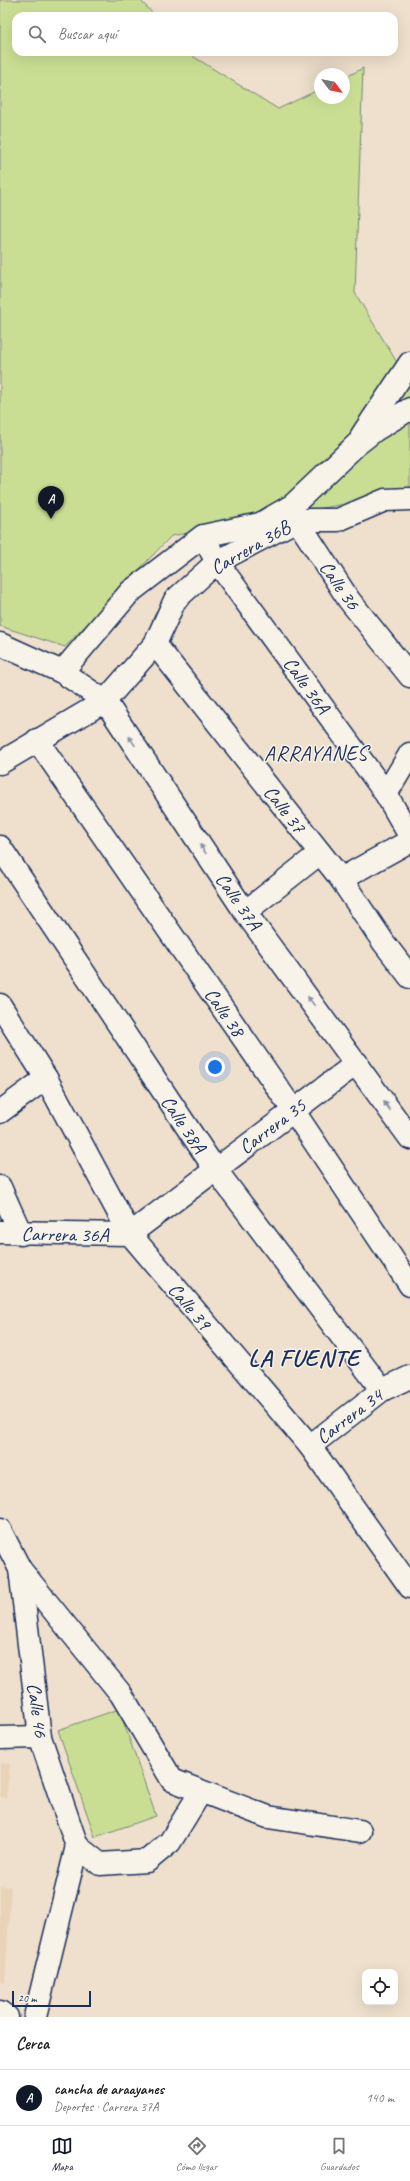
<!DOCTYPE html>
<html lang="es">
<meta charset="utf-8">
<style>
:root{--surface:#fff;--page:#f2f2f2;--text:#222;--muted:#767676;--line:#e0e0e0;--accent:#111827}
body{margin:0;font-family:Caveat,sans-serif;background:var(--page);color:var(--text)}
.controls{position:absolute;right:12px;bottom:12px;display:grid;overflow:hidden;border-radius:8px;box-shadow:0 4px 16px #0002}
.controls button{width:36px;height:36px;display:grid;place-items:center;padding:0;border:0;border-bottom:1px solid var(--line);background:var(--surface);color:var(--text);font:20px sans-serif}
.compass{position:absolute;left:314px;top:68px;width:36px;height:36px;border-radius:50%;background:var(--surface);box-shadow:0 4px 16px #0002;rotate:122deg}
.scale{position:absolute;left:12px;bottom:10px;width:79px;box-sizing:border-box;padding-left:4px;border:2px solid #1b2f5e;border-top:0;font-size:11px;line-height:14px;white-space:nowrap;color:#1b2f5e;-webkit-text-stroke:3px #f7f3e8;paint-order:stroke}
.you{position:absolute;left:215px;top:1067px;width:14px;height:14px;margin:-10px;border:3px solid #fff;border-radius:50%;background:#1a73e8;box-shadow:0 0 0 6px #1a73e833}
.badge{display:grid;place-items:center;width:26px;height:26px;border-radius:50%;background:var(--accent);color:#fff;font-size:13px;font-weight:700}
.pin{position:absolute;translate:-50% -33px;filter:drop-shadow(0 1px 2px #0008)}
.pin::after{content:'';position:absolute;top:21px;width:14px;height:12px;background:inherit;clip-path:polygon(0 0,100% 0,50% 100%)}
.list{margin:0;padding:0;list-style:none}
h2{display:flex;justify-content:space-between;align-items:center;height:52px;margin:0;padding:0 16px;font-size:17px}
h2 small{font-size:13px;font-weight:400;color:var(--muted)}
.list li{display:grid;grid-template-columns:26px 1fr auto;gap:12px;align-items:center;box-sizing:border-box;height:56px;padding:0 16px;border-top:1px solid var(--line)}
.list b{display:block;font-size:15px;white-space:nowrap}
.list p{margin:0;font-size:13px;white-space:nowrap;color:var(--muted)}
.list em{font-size:13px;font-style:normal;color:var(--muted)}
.icon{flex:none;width:22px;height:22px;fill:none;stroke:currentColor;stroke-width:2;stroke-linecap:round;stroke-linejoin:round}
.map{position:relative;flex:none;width:410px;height:2017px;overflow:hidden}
.search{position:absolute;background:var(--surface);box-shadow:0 4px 16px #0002;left:12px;right:12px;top:12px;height:44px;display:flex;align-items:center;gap:10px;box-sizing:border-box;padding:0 14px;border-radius:12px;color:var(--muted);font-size:15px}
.sheet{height:108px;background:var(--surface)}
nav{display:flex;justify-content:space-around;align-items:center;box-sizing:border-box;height:56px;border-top:1px solid var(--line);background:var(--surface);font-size:11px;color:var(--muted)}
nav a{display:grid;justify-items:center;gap:2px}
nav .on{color:var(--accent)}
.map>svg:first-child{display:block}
.built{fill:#e8d3b8}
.grass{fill:#cade93;stroke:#728678}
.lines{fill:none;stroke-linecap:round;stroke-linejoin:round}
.minor-casing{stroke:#1b2f5e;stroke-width:25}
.tertiary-casing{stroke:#1b2f5e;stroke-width:25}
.minor{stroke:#f7f3e8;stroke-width:22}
.tertiary{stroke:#f7f3e8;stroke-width:22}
.oneway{fill:#8991a3}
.labels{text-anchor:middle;stroke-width:3;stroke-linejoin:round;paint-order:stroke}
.street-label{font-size:20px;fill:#1b2f5e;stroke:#f7f3e8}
.neighbourhood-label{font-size:21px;letter-spacing:1px;fill:#1b2f5e;stroke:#f7f3e8}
.district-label{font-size:24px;font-weight:bold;letter-spacing:1px;fill:#1b2f5e;stroke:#f7f3e8}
</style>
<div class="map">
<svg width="410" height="2017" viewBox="0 0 410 2017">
<rect width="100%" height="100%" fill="#eee0cc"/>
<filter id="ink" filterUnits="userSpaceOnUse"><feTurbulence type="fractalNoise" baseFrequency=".025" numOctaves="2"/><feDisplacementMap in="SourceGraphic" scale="8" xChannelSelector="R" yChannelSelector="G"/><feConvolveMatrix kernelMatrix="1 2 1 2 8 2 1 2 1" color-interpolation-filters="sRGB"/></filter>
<g filter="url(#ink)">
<!-- built -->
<g class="built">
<polygon points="0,1763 10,1764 6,1798 0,1796"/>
<polygon points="0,1886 11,1887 5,1983 0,1982"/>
</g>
<!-- grass -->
<g class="grass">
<polygon points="0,0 140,0 155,16 16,16 16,52 190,52 194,57 278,109 320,89 320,98 344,98 344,78 363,68 355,293 410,384 410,492 171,536 65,647 0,626"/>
<polygon points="119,1709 156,1816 95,1837 58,1730"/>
</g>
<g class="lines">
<defs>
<g id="minor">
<polyline points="362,435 410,363"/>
<polyline points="285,521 297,520 349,600 410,676"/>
<polyline points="210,549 217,562 386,794 410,836"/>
<polyline points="0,644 62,672 105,701 245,912 410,1138"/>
<polyline points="155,644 341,879 384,943 410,977"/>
<polyline points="62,672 130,592 203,536 260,524 293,505 356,445 375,430 410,409"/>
<polyline points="37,740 293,1110 410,1285"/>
<polyline points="0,763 105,701 155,644 175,600 217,562 297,520 338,520 385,500 410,499"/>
<polyline points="386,794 410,754"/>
<polyline points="0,847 215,1169 382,1390"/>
<polyline points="341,879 410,841"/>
<polyline points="245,912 320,853"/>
<polyline points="0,1005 46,1078 130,1234 357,1063"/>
<polyline points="0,1112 46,1078"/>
<polyline points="0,1187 21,1234"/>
<polyline points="310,1446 382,1390 410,1377"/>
<polyline points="0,1530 20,1569 121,1694 172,1780 268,1817 360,1831"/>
<polyline points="20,1569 40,1737 77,1846"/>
<polyline points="0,1738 40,1737"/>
<polyline points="77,1846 100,1864 147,1861 170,1842 200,1793"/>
<polyline points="0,2012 7,2017"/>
<polyline points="35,2017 77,1846"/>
</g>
<polyline id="tertiary" points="0,1232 130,1234 310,1446 410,1587"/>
</defs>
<!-- minor casing -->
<use href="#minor" class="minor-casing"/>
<!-- tertiary casing -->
<use href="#tertiary" class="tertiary-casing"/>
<!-- minor -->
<use href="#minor" class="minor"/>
<!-- tertiary -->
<use href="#tertiary" class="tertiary"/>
</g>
<!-- one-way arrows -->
<defs><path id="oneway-solid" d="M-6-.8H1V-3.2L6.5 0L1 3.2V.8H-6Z"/></defs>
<g class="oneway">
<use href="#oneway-solid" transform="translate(132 741) rotate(-123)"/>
<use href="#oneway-solid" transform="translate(203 849) rotate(-123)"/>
<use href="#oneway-solid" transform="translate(311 1001) rotate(-127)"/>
<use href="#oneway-solid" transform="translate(387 1106) rotate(-125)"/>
</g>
</g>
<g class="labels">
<!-- street labels -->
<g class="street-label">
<text transform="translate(250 547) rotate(-30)" y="7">Carrera 36B</text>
<text transform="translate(340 585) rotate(55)" y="7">Calle 36</text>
<text transform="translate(307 685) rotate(54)" y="7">Calle 36A</text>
<text transform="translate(285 809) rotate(52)" y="7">Calle 37</text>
<text transform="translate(239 901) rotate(55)" y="7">Calle 37A</text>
<text transform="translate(225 1012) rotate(55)" y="7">Calle 38</text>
<text transform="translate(184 1124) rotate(56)" y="7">Calle 38A</text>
<text transform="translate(272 1126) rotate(-37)" y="7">Carrera 35</text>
<text transform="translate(65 1234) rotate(1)" y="7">Carrera 36A</text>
<text transform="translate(190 1306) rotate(50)" y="7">Calle 39</text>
<text transform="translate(349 1416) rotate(-37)" y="7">Carrera 34</text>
<text transform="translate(38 1710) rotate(82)" y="7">Calle 46</text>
</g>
<!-- neighbourhood labels -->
<g class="neighbourhood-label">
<text x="316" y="760">ARRAYANES</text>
</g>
<!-- district labels -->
<g class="district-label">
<text x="304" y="1366">LA FUENTE</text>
</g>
</g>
</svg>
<div class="controls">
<button><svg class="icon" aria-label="locate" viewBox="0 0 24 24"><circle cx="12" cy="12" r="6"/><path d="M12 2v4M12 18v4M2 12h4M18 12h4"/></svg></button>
</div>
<svg class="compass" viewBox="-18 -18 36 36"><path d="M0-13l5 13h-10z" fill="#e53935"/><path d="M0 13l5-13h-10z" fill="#767676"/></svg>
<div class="scale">20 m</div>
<div class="you"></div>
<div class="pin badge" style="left:51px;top:519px">A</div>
<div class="search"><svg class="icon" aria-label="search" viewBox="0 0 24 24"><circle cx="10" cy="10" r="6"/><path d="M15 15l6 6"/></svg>Buscar aquí</div>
</div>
<section class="sheet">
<h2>Cerca<small></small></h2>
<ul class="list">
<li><span class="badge">A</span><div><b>cancha de araayanes</b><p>Deportes · Carrera 37A</p></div><em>140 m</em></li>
</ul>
</section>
<nav>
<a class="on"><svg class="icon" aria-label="map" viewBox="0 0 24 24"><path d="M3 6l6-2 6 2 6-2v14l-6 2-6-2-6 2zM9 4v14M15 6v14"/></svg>Mapa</a>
<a><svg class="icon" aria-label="directions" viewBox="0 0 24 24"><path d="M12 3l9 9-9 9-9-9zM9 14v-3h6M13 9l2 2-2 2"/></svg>Cómo llegar</a>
<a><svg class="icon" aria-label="saved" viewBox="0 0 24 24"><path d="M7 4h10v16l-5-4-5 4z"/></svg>Guardados</a>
</nav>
